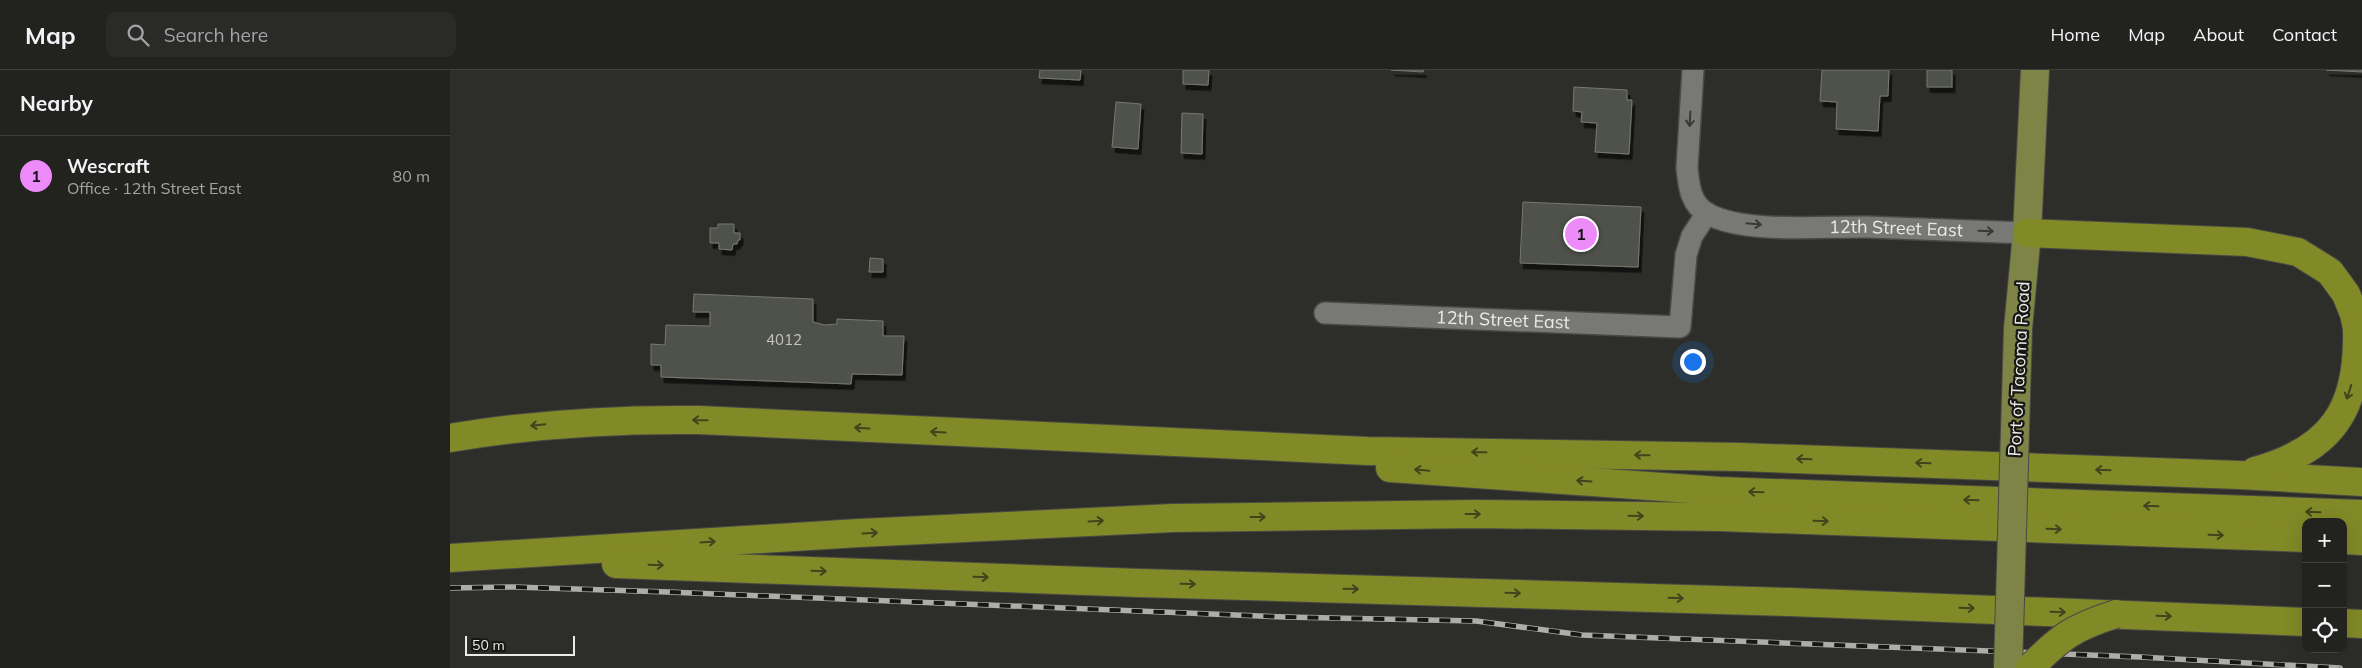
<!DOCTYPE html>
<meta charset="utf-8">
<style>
:root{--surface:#22221f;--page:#2a2a28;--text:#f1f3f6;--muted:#a2a4a4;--line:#3f3f3d;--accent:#ed8cf9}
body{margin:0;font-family:Mulish,sans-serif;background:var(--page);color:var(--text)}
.controls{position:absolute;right:15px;bottom:15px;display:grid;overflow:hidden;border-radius:10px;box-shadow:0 5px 20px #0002}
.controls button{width:45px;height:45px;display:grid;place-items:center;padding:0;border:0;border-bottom:1px solid var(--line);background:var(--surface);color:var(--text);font:25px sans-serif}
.scale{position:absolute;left:15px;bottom:12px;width:110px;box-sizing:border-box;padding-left:5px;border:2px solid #eaeae7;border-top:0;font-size:14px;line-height:18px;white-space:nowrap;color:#eaeae7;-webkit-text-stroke:4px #161614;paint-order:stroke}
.you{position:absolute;left:1242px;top:291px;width:18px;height:18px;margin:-12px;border:4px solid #fff;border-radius:50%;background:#1a73e8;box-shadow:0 0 0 8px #1a73e833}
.badge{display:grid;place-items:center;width:32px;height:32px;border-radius:50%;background:var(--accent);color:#111;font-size:16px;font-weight:700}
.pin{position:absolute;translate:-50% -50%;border:2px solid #fff;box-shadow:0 1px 5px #0006}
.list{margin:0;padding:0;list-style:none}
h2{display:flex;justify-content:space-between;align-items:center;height:65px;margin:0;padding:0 20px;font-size:21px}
h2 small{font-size:16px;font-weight:400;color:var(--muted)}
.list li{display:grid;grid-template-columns:32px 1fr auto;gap:15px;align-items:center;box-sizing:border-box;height:80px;padding:0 20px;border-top:1px solid var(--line)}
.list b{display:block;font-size:19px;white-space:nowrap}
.list p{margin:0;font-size:16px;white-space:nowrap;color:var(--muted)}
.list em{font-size:16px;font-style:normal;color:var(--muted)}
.icon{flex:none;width:28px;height:28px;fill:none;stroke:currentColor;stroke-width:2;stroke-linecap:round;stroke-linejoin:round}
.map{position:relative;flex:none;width:1912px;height:598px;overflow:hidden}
header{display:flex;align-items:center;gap:30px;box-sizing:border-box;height:70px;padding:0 25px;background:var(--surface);border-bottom:1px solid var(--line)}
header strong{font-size:24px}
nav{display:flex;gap:28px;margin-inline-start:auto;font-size:18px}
.search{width:350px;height:45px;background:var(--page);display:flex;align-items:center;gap:12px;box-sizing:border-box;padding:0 18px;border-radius:10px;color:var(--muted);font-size:19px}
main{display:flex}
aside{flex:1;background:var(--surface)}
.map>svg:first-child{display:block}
.building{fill:#50514b;stroke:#777872;filter:url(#shadow)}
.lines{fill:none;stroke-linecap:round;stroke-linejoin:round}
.minor-casing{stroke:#494945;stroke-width:24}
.major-casing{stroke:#494945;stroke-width:30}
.highway-casing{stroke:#494945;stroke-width:30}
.minor{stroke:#787974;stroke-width:21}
.major{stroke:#7e8346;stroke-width:28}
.highway{stroke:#828927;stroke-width:28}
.rail-casing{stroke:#adada9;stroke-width:5.5}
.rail{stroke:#161614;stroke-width:4;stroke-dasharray:11;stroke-linecap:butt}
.major-bridge-casing{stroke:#494945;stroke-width:30;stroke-linecap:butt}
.highway-bridge-casing{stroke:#494945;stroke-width:30;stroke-linecap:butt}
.major-bridge{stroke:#7e8346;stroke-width:28}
.highway-bridge{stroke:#828927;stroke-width:28}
.oneway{stroke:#383936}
.oneway2{stroke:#41441c}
.labels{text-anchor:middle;stroke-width:4.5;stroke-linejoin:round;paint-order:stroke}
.number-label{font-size:15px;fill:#c4c4c0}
.street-label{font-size:18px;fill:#eaeae7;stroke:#161614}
</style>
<header>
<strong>Map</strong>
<div class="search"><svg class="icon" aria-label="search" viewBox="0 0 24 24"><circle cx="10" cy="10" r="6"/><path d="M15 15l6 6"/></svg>Search here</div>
<nav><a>Home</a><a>Map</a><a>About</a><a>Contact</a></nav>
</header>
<main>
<aside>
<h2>Nearby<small></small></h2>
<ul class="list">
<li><span class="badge">1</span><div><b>Wescraft</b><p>Office · 12th Street East</p></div><em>80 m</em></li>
</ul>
</aside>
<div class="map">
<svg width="1912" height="598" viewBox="0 0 1912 598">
<defs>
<filter id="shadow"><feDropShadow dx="3" dy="5.5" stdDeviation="0" flood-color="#0009"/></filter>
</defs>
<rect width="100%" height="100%" fill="#2d2e29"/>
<!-- building -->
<g class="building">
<polygon points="590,0 631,0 630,10 589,8"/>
<polygon points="733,0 759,0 758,15 733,14"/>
<polygon points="941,0 974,0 973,2"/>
<polygon points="1372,0 1439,0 1438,26 1430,26 1428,61 1386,59 1387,32 1370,31"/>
<rect x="1477" y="0" width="25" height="17"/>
<polygon points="1876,0 1912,0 1912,2"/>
<polygon points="1124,17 1177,20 1177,30 1182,30 1179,84 1145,82 1147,53 1131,52 1132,42 1123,41"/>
<polygon points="666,32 691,34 688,79 662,77"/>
<polygon points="732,43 753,44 752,84 731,83"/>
<polygon points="1073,132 1191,137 1188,197 1070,193"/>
<polygon points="268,154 284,154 284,163 290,163 290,170 288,170 287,174 283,174 282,180 269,179 269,173 260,173 260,158 268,158"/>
<polygon points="420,188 433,189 433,202 419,202"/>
<polygon points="244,224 363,229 363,252 375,255 387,254 387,249 433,251 433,266 454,266 452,305 402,304 401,314 211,307 211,295 201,295 201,274 215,275 216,255 260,256 260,242 243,242"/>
</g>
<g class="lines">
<defs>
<g id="minor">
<path id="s1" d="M1243 0 1237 98C1239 116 1240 134 1258 144 1295 164 1374 156 1417 157 1470 159 1524 161 1577 163"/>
<path id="s2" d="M875 243 1230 257 1236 185 1242 166 1257 143"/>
</g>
<polyline id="major" points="1568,259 1577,163 1585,0"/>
<g id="highway">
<polyline points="1577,163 1797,172 1848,182 1880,202 1896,224 1904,244 1912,281"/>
<path d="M0 368C83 354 165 349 249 350L917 381 1290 387 1789 405 1912 412"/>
<polyline points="940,398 1270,421 1912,444"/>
<path d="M1805 401C1881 380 1909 340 1907 261"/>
<polyline points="1893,470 1912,471"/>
<polyline points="0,488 409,463 723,448 1025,444 1270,447 1856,468"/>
<polyline points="166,494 690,513 1340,532 1856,552"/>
<polyline points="1893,553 1912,554"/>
</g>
</defs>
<!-- minor casing -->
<use href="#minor" class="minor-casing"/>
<!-- major casing -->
<use href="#major" class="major-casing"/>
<!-- highway casing -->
<use href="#highway" class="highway-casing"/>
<!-- minor -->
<use href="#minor" class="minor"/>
<!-- major -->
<use href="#major" class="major"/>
<!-- highway -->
<use href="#highway" class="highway"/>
<defs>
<polyline id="rail" points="0,518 64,517 218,522 835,547 1026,551 1132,565 1690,587 1890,598"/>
</defs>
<!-- rail casing -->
<use href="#rail" class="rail-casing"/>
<!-- rail -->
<use href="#rail" class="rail"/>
<defs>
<polyline id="major-bridge" points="1558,598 1568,259"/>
<path id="highway-bridge" d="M1580 598C1610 567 1624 557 1666 544"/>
</defs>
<!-- major-bridge casing -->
<use href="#major-bridge" class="major-bridge-casing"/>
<!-- highway-bridge casing -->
<use href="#highway-bridge" class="highway-bridge-casing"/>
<!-- major-bridge -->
<use href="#major-bridge" class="major-bridge"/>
<!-- highway-bridge -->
<use href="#highway-bridge" class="highway-bridge"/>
</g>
<!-- one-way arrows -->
<defs><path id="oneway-shaft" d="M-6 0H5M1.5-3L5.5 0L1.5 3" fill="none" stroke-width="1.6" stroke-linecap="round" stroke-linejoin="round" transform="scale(1.25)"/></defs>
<g class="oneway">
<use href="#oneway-shaft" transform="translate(1240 49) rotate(93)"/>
<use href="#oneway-shaft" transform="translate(1304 154) rotate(5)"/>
<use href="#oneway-shaft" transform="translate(1536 161) rotate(2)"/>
</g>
<g class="oneway2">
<use href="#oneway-shaft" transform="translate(1899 322) rotate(108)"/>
<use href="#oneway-shaft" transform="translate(250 350) rotate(-179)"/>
<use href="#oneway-shaft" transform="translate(88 355) rotate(174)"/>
<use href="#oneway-shaft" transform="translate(412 358) rotate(-177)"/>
<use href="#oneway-shaft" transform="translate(488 362) rotate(-177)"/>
<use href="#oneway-shaft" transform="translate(1029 382) rotate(-179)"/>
<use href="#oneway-shaft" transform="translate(1192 385) rotate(-179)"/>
<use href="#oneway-shaft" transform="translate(1354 389) rotate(-178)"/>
<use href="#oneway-shaft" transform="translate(1473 393) rotate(-178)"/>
<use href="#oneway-shaft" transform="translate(972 400) rotate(-175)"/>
<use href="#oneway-shaft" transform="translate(1653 400) rotate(-178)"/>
<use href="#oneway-shaft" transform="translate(1134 411) rotate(-176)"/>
<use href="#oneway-shaft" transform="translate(1306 422) rotate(-178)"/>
<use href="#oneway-shaft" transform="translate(1521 430) rotate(-178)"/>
<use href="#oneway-shaft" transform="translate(1701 436) rotate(-178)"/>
<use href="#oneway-shaft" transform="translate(1863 442) rotate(-178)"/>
<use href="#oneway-shaft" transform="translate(1023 444)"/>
<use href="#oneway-shaft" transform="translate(1186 446) rotate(1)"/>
<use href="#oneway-shaft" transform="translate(808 447)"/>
<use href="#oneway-shaft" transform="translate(646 451) rotate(-3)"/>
<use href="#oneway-shaft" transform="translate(1371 451) rotate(2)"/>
<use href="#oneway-shaft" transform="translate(1604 459) rotate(2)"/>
<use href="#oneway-shaft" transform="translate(420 463) rotate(-3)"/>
<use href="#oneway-shaft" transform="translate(1766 465) rotate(2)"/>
<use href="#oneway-shaft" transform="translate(258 472) rotate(-4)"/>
<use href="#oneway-shaft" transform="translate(206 495) rotate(2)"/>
<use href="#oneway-shaft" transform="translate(369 501) rotate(2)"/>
<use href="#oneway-shaft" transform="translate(531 507) rotate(2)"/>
<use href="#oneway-shaft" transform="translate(738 514) rotate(1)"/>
<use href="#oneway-shaft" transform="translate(901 519) rotate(1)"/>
<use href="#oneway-shaft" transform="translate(1063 523) rotate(2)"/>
<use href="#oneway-shaft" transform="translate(1226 528) rotate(2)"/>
<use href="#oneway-shaft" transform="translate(1517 538) rotate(2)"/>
<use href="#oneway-shaft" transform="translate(1608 542) rotate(2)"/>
<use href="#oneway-shaft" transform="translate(1714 546) rotate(2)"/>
</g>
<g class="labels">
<!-- number labels -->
<g class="number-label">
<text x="334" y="275">4012</text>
</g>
<!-- street labels -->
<g class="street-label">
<text dy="6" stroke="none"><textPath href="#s1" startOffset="341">12th Street East</textPath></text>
<text dy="6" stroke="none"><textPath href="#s2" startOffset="178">12th Street East</textPath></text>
<text transform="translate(1569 299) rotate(-87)" y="6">Port of Tacoma Road</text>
</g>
</g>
</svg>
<div class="controls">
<button>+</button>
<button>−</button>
<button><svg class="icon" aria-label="locate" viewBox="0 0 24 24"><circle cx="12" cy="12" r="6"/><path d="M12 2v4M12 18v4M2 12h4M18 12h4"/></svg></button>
</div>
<div class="scale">50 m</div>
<div class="you"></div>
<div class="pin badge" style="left:1131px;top:164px">1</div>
</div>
</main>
